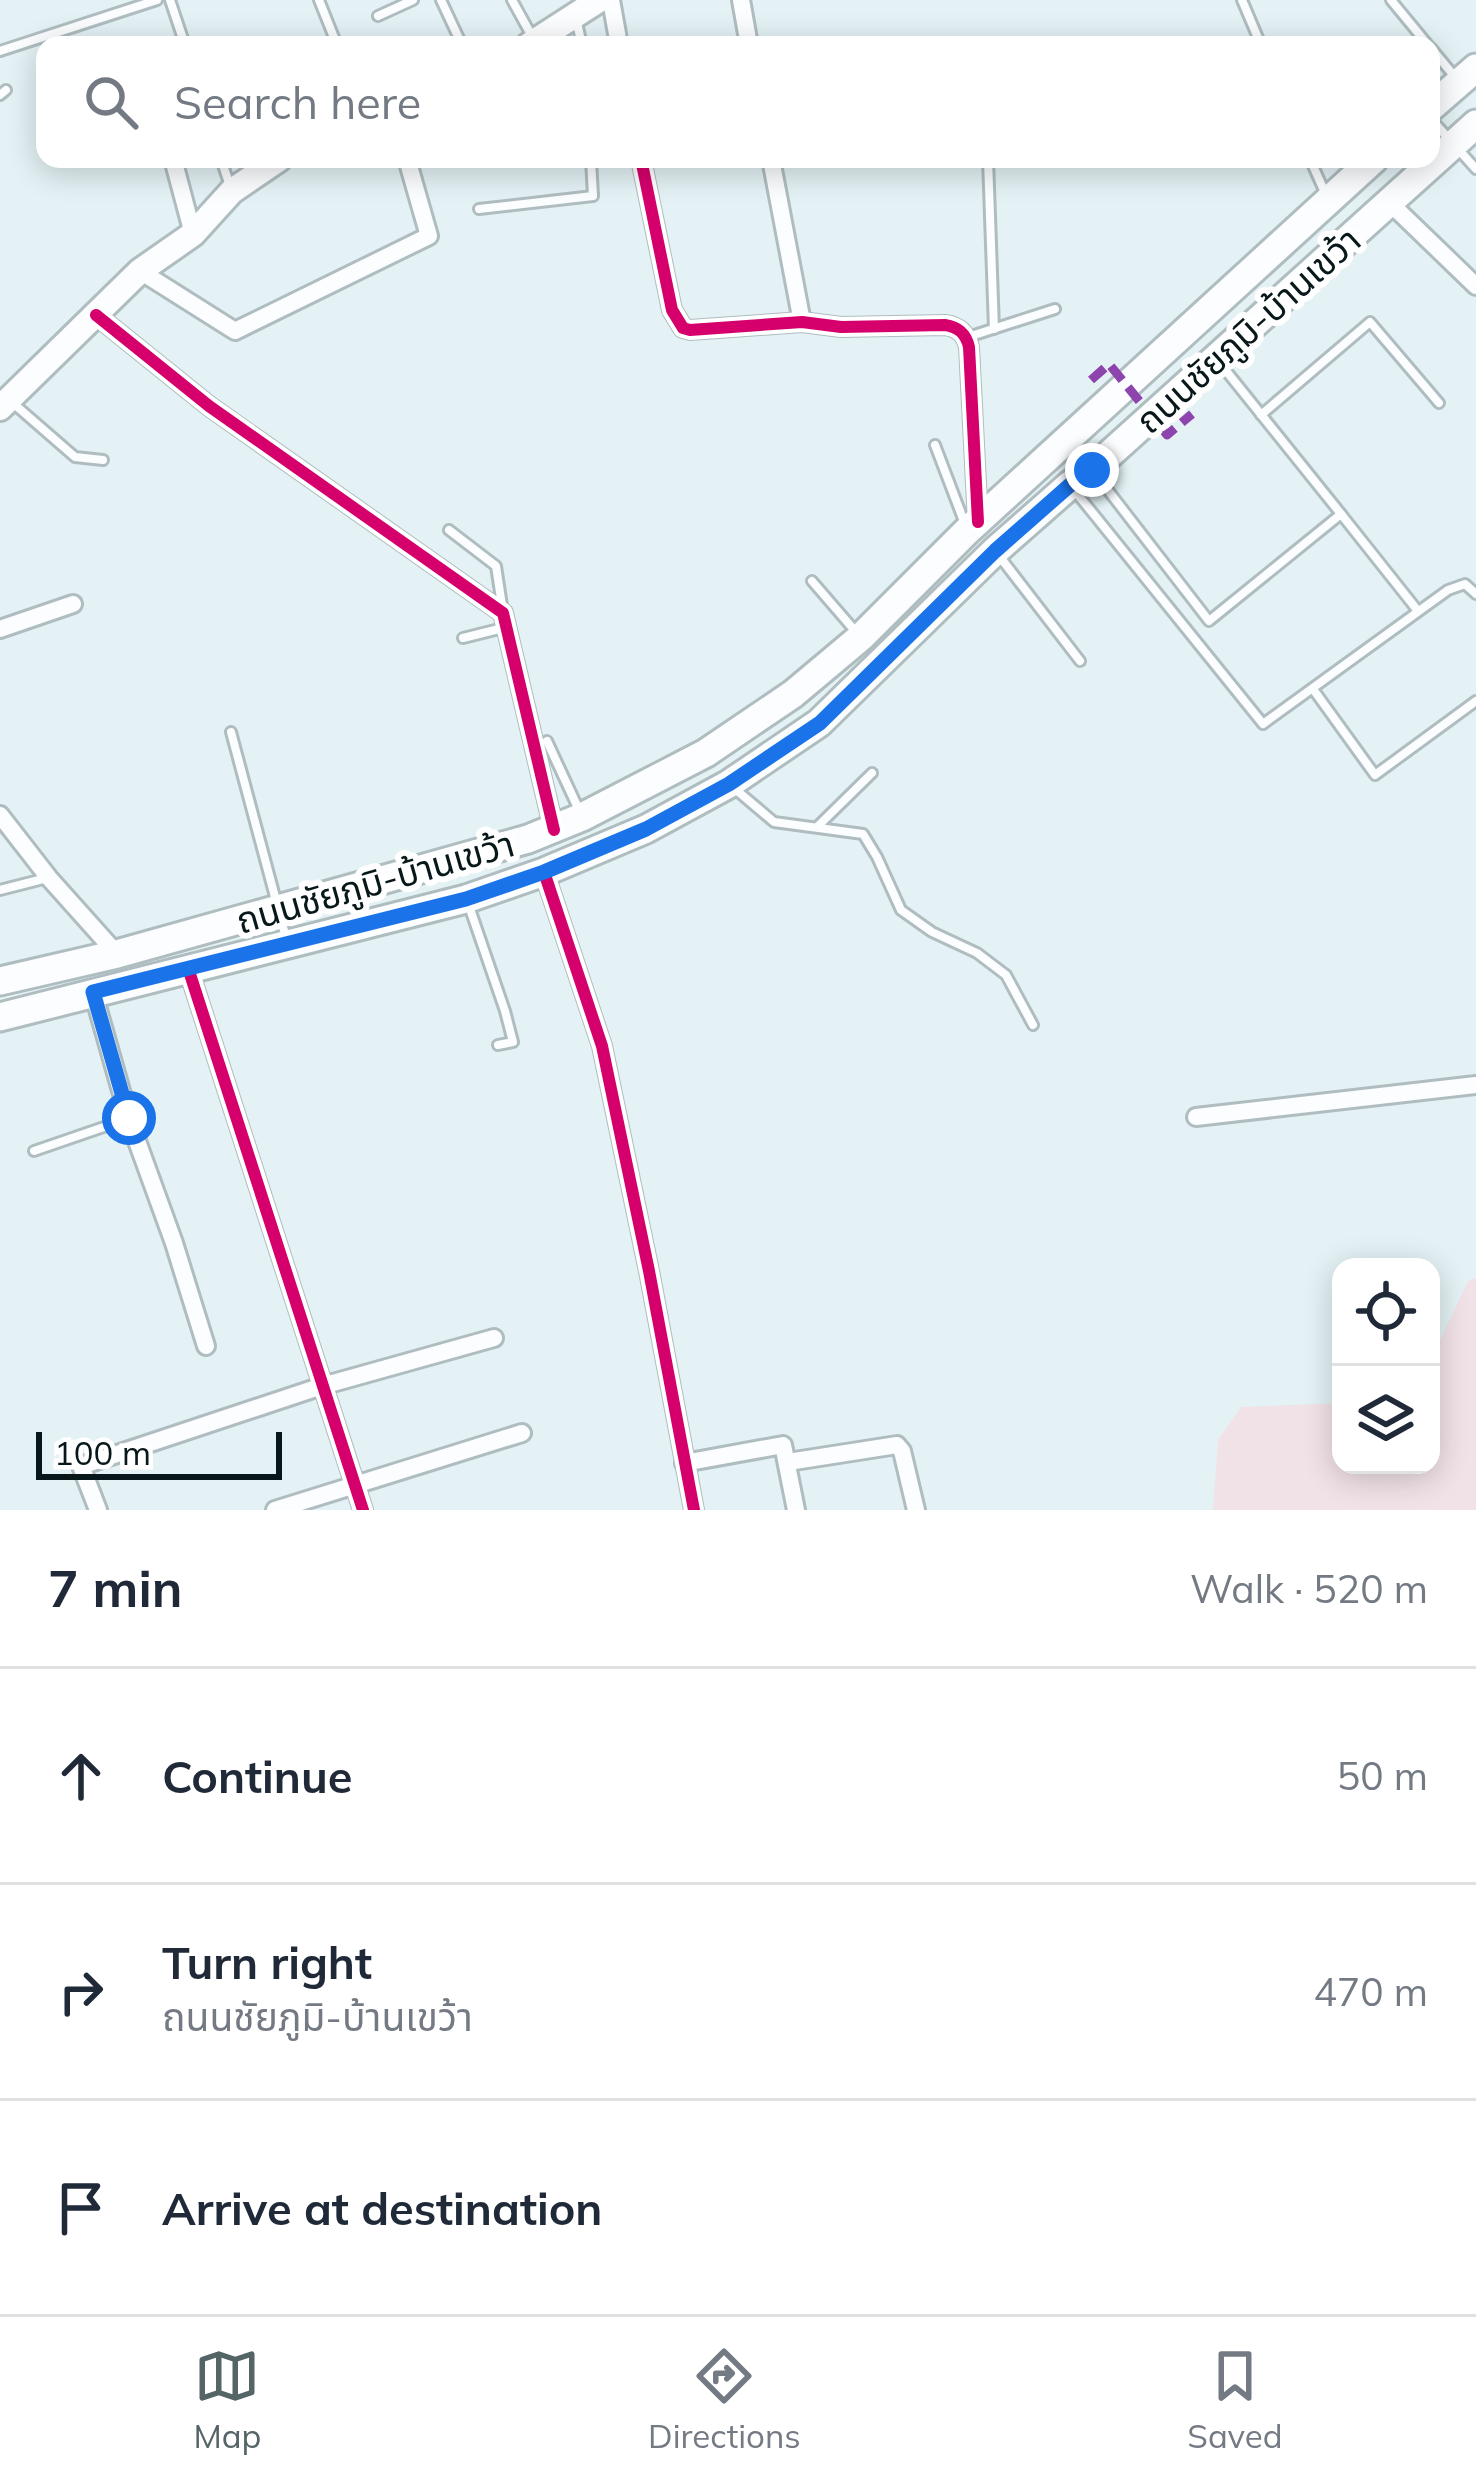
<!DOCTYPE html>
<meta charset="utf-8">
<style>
:root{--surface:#fff;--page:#f2f2f3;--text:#1f2937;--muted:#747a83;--line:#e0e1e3;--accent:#546467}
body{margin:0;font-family:Mulish,"Noto Sans Thai",sans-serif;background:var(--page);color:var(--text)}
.controls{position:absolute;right:36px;bottom:36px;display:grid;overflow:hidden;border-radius:24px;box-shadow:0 6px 30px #0003}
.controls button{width:108px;height:108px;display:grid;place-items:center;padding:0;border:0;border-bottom:3px solid var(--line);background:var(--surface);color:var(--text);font:60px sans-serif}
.scale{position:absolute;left:36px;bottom:30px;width:246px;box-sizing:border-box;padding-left:12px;border:6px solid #07171a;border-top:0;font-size:33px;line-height:42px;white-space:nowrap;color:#07171a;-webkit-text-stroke:9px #fff;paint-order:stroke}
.stop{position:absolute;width:36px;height:36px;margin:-27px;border:9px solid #1a73e8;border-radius:50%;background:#fff}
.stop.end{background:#1a73e8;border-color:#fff;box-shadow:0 3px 12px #0008}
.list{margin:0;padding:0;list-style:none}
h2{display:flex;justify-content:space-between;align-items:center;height:156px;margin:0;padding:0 48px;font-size:51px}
h2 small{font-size:39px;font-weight:400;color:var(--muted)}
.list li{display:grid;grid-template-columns:78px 1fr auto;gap:36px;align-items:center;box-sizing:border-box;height:216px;padding:0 48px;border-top:3px solid var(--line)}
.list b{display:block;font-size:45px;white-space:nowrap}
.list p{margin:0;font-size:39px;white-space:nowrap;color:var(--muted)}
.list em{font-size:39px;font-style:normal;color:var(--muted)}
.icon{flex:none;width:66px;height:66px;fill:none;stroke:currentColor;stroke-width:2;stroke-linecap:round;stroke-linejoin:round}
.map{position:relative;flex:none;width:1476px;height:1510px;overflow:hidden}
.search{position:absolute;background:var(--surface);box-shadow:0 6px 30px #0003;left:36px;right:36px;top:36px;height:132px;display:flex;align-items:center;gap:30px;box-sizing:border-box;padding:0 42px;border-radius:24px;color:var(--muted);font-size:45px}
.sheet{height:804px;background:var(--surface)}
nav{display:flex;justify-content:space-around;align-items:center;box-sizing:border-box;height:168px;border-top:3px solid var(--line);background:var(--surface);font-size:33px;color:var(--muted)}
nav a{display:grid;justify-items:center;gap:6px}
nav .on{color:var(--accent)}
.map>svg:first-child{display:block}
.green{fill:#f1e2e7}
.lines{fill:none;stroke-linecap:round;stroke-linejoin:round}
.lane-casing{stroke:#afbdc0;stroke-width:14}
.street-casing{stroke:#afbdc0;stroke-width:22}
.secondary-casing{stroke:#afbdc0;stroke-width:30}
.primary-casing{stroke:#afbdc0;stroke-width:33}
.lane{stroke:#fbfdfe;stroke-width:8}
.street{stroke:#fbfdfe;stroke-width:16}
.secondary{stroke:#fbfdfe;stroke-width:24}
.primary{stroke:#fbfdfe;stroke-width:27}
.quiet{stroke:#8e44ad;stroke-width:9;stroke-dasharray:18 9;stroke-linecap:butt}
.cycleway-casing{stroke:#fff;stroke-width:20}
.cycleway{stroke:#d6006c;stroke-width:12}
.route{stroke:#1a73e8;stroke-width:15}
.labels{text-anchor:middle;stroke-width:12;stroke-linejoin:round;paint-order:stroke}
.street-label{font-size:36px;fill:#07171a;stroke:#fff}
</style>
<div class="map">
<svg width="1476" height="1510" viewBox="0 0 1476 1510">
<rect width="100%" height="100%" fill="#e4f2f5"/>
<!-- green -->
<polygon class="green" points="1476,1278 1476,1510 1213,1510 1218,1440 1241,1407 1341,1403 1341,1465 1431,1465 1431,1359 1468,1281"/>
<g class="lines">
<defs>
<g id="lane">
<polyline points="170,0 185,45"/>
<polyline points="319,0 337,45"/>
<polyline points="441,0 462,45"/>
<polyline points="512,0 534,40"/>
<polyline points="1242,0 1261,45"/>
<polyline points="1391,0 1428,45"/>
<polyline points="378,16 413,0"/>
<polyline points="577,23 582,45"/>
<polyline points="1431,48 1455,77"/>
<polyline points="0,51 157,0"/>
<polyline points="0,95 6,90"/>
<polyline points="1431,119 1476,169"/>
<polyline points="221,159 230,186"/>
<polyline points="988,159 994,329"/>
<polyline points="1310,159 1326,195"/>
<polyline points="479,209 593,196 591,159"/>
<polyline points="968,337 1055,309"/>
<polyline points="14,404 75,457 103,460"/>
<polyline points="1261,415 1370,322 1439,403"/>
<polyline points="935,445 965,524"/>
<polyline points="1097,476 1209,621 1341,514 1219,362"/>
<polyline points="1075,491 1263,724 1448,590 1465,584 1476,594"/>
<polyline points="1341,514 1418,611"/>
<polyline points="449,530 496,566 503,612"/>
<polyline points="1000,557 1080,661"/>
<polyline points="812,581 856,632"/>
<polyline points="463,638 507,627"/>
<polyline points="1313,689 1375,775 1476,701"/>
<polyline points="231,732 286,938"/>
<polyline points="547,741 579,810"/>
<polyline points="735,789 774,822 863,834 877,857 901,910 932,932 977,953 1006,975 1033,1025"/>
<polyline points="817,827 872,773"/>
<polyline points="0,890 47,878"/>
<polyline points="469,906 505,1011 513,1042 498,1045"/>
<polyline points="34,1151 127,1119"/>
</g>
<g id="street">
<polyline points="611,0 619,45"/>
<polyline points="741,0 749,45"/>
<polyline points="173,159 193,234"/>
<path d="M641 159 672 310 683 328 690 330 802 322 841 327 945 325C959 327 966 334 969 347L978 522"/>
<polyline points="771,159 802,322"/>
<polyline points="1390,203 1476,286"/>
<polyline points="140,271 235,331 429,236 407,159"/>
<polyline points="96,315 209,406 503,613 554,830"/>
<polyline points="0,629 73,604"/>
<polyline points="0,815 49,878 117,954"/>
<polyline points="544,872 602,1046 649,1271 694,1510"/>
<polyline points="189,971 363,1510"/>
<polyline points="93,992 129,1119 174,1243 206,1346"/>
<polyline points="1196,1117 1476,1085"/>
<polyline points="788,1462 897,1445 902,1451 916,1510"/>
<polyline points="684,1463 783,1445 796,1510"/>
<polyline points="98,1510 81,1466 322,1386 494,1338"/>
<polyline points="275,1510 522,1433"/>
</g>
<g id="secondary">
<polyline points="529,45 599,0"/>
<polyline points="0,408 140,271 193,234 232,191 279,159"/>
</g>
<g id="primary">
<polyline points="1431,107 1476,68"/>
<polyline points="0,981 117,954 528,839 582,817 706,753 793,694 861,637 967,531 1374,159"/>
<polyline points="0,1017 466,899 544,872 646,829 729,784 819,723 995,551 1070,485 1092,470 1476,124"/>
</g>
</defs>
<!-- lane casing -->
<use href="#lane" class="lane-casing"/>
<!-- street casing -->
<use href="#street" class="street-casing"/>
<!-- secondary casing -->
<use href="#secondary" class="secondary-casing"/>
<!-- primary casing -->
<use href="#primary" class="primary-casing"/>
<!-- lane -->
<use href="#lane" class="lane"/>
<!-- street -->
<use href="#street" class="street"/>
<!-- secondary -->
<use href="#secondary" class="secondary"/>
<!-- primary -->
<use href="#primary" class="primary"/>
<!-- quiet -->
<polyline class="quiet" points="1091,380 1109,364 1167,435 1192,414"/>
<defs>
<g id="cycleway">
<path d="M641 159 672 310 683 328 690 330 802 322 841 327 945 325C959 327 966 334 969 347L978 522"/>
<polyline points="96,315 209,406 503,613 554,830"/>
<polyline points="544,872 602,1046 649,1271 694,1510"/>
<polyline points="189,971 363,1510"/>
</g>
</defs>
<!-- cycleway casing -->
<use href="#cycleway" class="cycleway-casing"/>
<!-- cycleway -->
<use href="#cycleway" class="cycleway"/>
</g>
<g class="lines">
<!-- route -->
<polyline class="route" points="129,1118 93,992 466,899 544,872 646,829 729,784 820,723 995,551 1070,485 1092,470"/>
</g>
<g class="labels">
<!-- street labels -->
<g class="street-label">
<text transform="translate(1248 330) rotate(-42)" y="13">ถนนชัยภูมิ-บ้านเขว้า</text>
<text transform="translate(375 882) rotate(-16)" y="13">ถนนชัยภูมิ-บ้านเขว้า</text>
</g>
</g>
</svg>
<div class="controls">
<button><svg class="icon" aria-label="locate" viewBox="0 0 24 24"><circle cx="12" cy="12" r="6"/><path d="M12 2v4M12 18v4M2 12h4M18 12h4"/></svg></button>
<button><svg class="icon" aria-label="layers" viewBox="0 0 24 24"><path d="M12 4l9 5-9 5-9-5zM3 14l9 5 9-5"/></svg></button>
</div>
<div class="scale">100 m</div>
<div class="stop" style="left:129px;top:1118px"></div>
<div class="stop end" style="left:1092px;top:470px"></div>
<div class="search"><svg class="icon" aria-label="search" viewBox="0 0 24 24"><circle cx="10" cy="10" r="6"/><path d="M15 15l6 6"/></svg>Search here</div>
</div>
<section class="sheet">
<h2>7 min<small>Walk · 520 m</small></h2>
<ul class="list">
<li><svg class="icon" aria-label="ahead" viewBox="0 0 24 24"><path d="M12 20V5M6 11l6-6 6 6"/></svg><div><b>Continue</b></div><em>50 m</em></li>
<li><svg class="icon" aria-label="right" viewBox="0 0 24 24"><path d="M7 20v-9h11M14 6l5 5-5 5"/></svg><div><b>Turn right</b><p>ถนนชัยภูมิ-บ้านเขว้า</p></div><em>470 m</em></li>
<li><svg class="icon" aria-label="arrive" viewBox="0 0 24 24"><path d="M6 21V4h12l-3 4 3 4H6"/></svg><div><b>Arrive at destination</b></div></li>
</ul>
</section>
<nav>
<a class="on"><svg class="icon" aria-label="map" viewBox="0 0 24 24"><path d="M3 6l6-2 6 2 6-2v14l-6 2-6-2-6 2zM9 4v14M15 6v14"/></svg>Map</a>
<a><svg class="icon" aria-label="directions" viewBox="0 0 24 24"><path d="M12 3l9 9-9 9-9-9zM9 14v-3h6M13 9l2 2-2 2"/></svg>Directions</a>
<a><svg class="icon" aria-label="saved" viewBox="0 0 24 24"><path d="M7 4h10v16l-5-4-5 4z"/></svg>Saved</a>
</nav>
